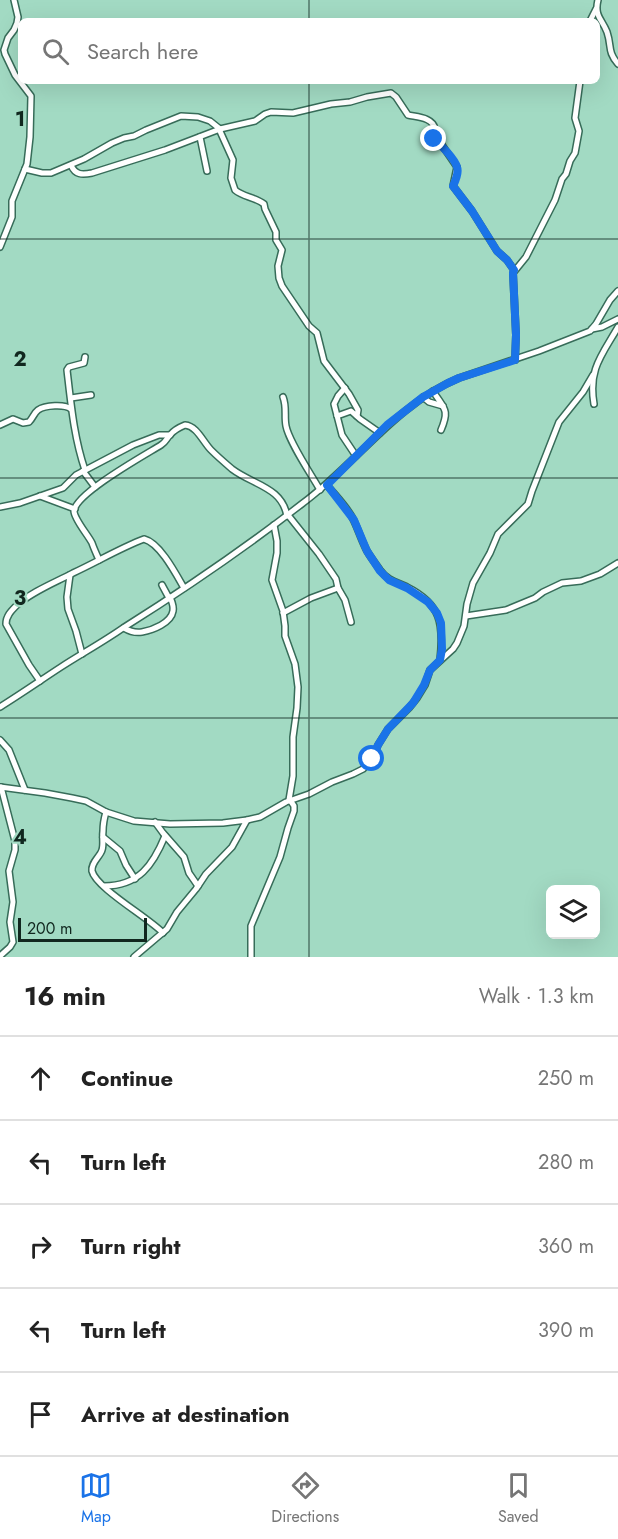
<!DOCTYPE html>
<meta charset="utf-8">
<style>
:root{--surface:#fff;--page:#f2f2f2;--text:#222;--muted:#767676;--line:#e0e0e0;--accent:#1a73e8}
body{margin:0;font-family:Jost,sans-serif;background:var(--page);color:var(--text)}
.controls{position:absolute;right:18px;bottom:18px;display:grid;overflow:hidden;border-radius:9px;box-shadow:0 6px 24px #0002}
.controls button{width:54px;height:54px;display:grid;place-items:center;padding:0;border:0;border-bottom:2px solid var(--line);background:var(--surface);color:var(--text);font:30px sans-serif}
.scale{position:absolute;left:18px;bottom:15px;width:129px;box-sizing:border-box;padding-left:6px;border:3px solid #11271f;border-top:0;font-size:16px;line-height:21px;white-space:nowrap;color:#11271f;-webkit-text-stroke:4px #a2dac3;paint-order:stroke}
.stop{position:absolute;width:18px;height:18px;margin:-14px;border:4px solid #1a73e8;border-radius:50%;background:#fff}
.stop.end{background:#1a73e8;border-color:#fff;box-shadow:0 2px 6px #0008}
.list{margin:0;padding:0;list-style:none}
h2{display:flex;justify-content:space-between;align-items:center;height:78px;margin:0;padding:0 24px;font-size:26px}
h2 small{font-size:20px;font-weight:400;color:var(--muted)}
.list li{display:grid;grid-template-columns:39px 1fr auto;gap:18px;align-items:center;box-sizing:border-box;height:84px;padding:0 24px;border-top:2px solid var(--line)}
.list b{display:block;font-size:22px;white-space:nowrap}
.list em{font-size:20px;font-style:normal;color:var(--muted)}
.icon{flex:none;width:33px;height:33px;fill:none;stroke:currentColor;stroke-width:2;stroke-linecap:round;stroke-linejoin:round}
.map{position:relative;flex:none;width:618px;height:957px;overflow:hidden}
.search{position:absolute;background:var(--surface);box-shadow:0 6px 24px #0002;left:18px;right:18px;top:18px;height:66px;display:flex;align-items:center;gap:15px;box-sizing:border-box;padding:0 21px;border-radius:9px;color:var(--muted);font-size:22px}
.sheet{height:498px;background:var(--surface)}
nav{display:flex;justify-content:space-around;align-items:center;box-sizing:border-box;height:84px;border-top:2px solid var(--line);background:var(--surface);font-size:16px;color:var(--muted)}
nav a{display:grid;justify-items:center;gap:3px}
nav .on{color:var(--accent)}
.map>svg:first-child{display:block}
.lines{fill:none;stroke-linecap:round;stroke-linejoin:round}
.minor-casing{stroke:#376c59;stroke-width:8}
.minor{stroke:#fff;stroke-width:5}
.route{stroke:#1a73e8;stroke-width:8}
.grid{fill:none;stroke:#11271f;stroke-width:1.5;stroke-opacity:0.55}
.grid-label{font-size:20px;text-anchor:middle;font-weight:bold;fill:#11271f;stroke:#a2dac3;stroke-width:4.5;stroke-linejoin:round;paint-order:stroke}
</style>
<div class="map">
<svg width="618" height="957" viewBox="0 0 618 957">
<rect width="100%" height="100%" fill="#a2dac3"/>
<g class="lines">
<defs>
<g id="minor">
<path d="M598 0C594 16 602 19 607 32 612 47 607 51 618 64"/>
<polyline points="590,21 596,9"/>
<path d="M219 129 233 160 231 178 235 190C243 197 255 197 264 204L265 209 276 232V240L282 250 278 266 279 278 282 286 309 326 317 333 324 361 349 394 358 410 357 416"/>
<polyline points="200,137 207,171"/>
<path d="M71 165C75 175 82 175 92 173L165 150 220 129 255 121 265 114 271 112 293 113 331 104 350 102 367 97 391 93 396 97 408 115C416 117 433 117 435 129 435 132 434 136 434 139L442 145 457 167 453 186 472 211 497 251 507 260 514 270"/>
<polyline points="25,169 42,173 51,173 84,159 112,143 124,138 134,136 146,130 181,116 198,117 210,121 220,129"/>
<polyline points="0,247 12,217 12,201 27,164 30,137 31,96 15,75 5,54 4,50 8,38 14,30 17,23 18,17 14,0"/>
<polyline points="592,329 602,327 618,319"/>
<path d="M85 357 84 363 69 367 67 370C71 404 74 438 85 470"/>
<polyline points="515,360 516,335 513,273 526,257 555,200 562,179 566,174 570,161 575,153 579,131 575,118 580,81"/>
<polyline points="345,388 338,396 334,404 342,435 356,456"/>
<path d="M433 391C444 409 450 409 441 430"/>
<path d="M283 397C287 407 284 416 286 426 289 442 311 474 320 490"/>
<polyline points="423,397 429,402 443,406"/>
<polyline points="71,398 91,395"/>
<path d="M594 404C588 369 602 355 618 327"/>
<polyline points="337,416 351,411 360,419 380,433"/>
<path d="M0 425 13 419 23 423 29 422C33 418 34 413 38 410 45 405 65 404 71 409"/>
<polyline points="83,471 95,487"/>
<path d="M327 485C335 495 346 506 352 517 358 528 361 540 367 551 371 558 376 564 380 570 387 580 396 582 407 587 441 604 444 624 440 660"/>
<polyline points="40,496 75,509"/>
<polyline points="0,507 20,503 63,488 76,475 133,445 159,435 170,435"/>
<polyline points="288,515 319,554 336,579 338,588 345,600 351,622"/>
<polyline points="274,525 277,541 277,553 272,580 283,611 285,626 285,636 295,664 298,687 297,708 293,737 293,776 289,800"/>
<path d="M99 560C97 555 94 549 92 543 88 535 74 519 74 511 76 493 145 455 161 445 166 442 166 439 170 435 174 430 180 427 185 425 197 426 203 442 211 450 218 457 225 463 232 469 253 485 282 487 287 516"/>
<polyline points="70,575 67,597 68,609 76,631 82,654"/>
<polyline points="162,585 169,598"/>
<polyline points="283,613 311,598 338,588"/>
<polyline points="466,616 506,610 535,598 543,592 562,583 581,581 600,574 618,563"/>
<path d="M124 628C129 631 136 633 142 632 153 630 171 623 173 611 174 606 172 602 170 597"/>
<path d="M40 681 29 665 6 624C6 616 11 611 17 605 33 591 54 583 73 573 97 562 120 548 144 539 160 543 176 574 184 588"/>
<path d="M0 707C21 694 41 680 61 667 81 654 103 642 123 628 185 589 245 548 303 503 357 463 396 404 459 378L539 351 590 331 596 324 610 300 618 291"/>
<polyline points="0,740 9,750 25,790"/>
<polyline points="0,787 45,793 72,798 86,801 106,812 134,821 170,824 223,823 247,820 260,817 286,802 309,794 332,782 353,774 363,769 372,759 378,745 388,729 409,708 417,698 425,685 430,670 453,649 457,643 464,626 467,604 473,583 490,553 498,534 528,504 532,491 559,422 583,392 593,375"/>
<path d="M106 812C104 819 103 825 103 831 102 837 104 844 102 850 100 857 91 862 92 871 96 888 149 918 163 933"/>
<polyline points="155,822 163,833 184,857 189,873 198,886"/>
<polyline points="103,837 120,851 126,865 135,879"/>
<path d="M104 886C139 886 153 865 165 836"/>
<polyline points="0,956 10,947 13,942 10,922 13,902 9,871 15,850 15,841 1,787"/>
<polyline points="134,957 167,929 177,912 196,889 206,874 232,847 247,820"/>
<polyline points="251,957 251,926 280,857 288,828 294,811 294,806 290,800"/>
</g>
</defs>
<!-- minor casing -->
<use href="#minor" class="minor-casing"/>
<!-- minor -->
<use href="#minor" class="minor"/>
</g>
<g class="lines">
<!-- route -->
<path class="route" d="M372 759 378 745 388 729 413 703 424 685 430 670 440 660 442 649 441 623 437 613 428 602 407 588 389 580 380 571 367 551 354 520 327 485 387 425 423 397 448 383 459 378 515 360 516 335 513 273 514 270 507 260 497 251 472 211 453 186C455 182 459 172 457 167 455 159 440 144 434 139"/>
</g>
<!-- grid -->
<path class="grid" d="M309 0V21M309 81V957M0 239H618M0 478H618M0 718H618"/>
<g class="grid-label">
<text x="20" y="126">1</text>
<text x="20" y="366">2</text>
<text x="20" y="605">3</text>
<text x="20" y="844">4</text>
</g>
</svg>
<div class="controls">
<button><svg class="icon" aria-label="layers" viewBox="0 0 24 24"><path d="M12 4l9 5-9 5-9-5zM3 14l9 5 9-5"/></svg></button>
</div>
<div class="scale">200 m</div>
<div class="stop" style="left:372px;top:759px"></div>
<div class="stop end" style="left:434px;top:139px"></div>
<div class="search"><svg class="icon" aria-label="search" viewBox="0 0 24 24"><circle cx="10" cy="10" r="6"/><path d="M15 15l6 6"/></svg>Search here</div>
</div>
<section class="sheet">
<h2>16 min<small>Walk · 1.3 km</small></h2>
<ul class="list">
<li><svg class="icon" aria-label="ahead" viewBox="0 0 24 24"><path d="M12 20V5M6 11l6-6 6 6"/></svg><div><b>Continue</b></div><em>250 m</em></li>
<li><svg class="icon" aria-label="left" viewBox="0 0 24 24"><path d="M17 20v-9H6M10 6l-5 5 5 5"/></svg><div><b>Turn left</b></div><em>280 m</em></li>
<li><svg class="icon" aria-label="right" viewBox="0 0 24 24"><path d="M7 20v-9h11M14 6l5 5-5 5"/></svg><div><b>Turn right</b></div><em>360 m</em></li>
<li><svg class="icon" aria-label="left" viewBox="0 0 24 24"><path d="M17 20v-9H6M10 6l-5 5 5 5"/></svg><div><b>Turn left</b></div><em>390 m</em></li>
<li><svg class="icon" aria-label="arrive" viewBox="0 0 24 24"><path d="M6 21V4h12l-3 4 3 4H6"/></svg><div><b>Arrive at destination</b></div></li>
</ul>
</section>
<nav>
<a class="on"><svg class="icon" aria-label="map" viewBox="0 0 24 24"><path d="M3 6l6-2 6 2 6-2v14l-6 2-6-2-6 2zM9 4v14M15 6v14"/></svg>Map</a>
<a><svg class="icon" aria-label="directions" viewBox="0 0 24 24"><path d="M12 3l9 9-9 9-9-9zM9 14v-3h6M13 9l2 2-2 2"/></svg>Directions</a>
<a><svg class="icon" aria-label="saved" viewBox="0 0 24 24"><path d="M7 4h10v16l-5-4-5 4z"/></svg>Saved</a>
</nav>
